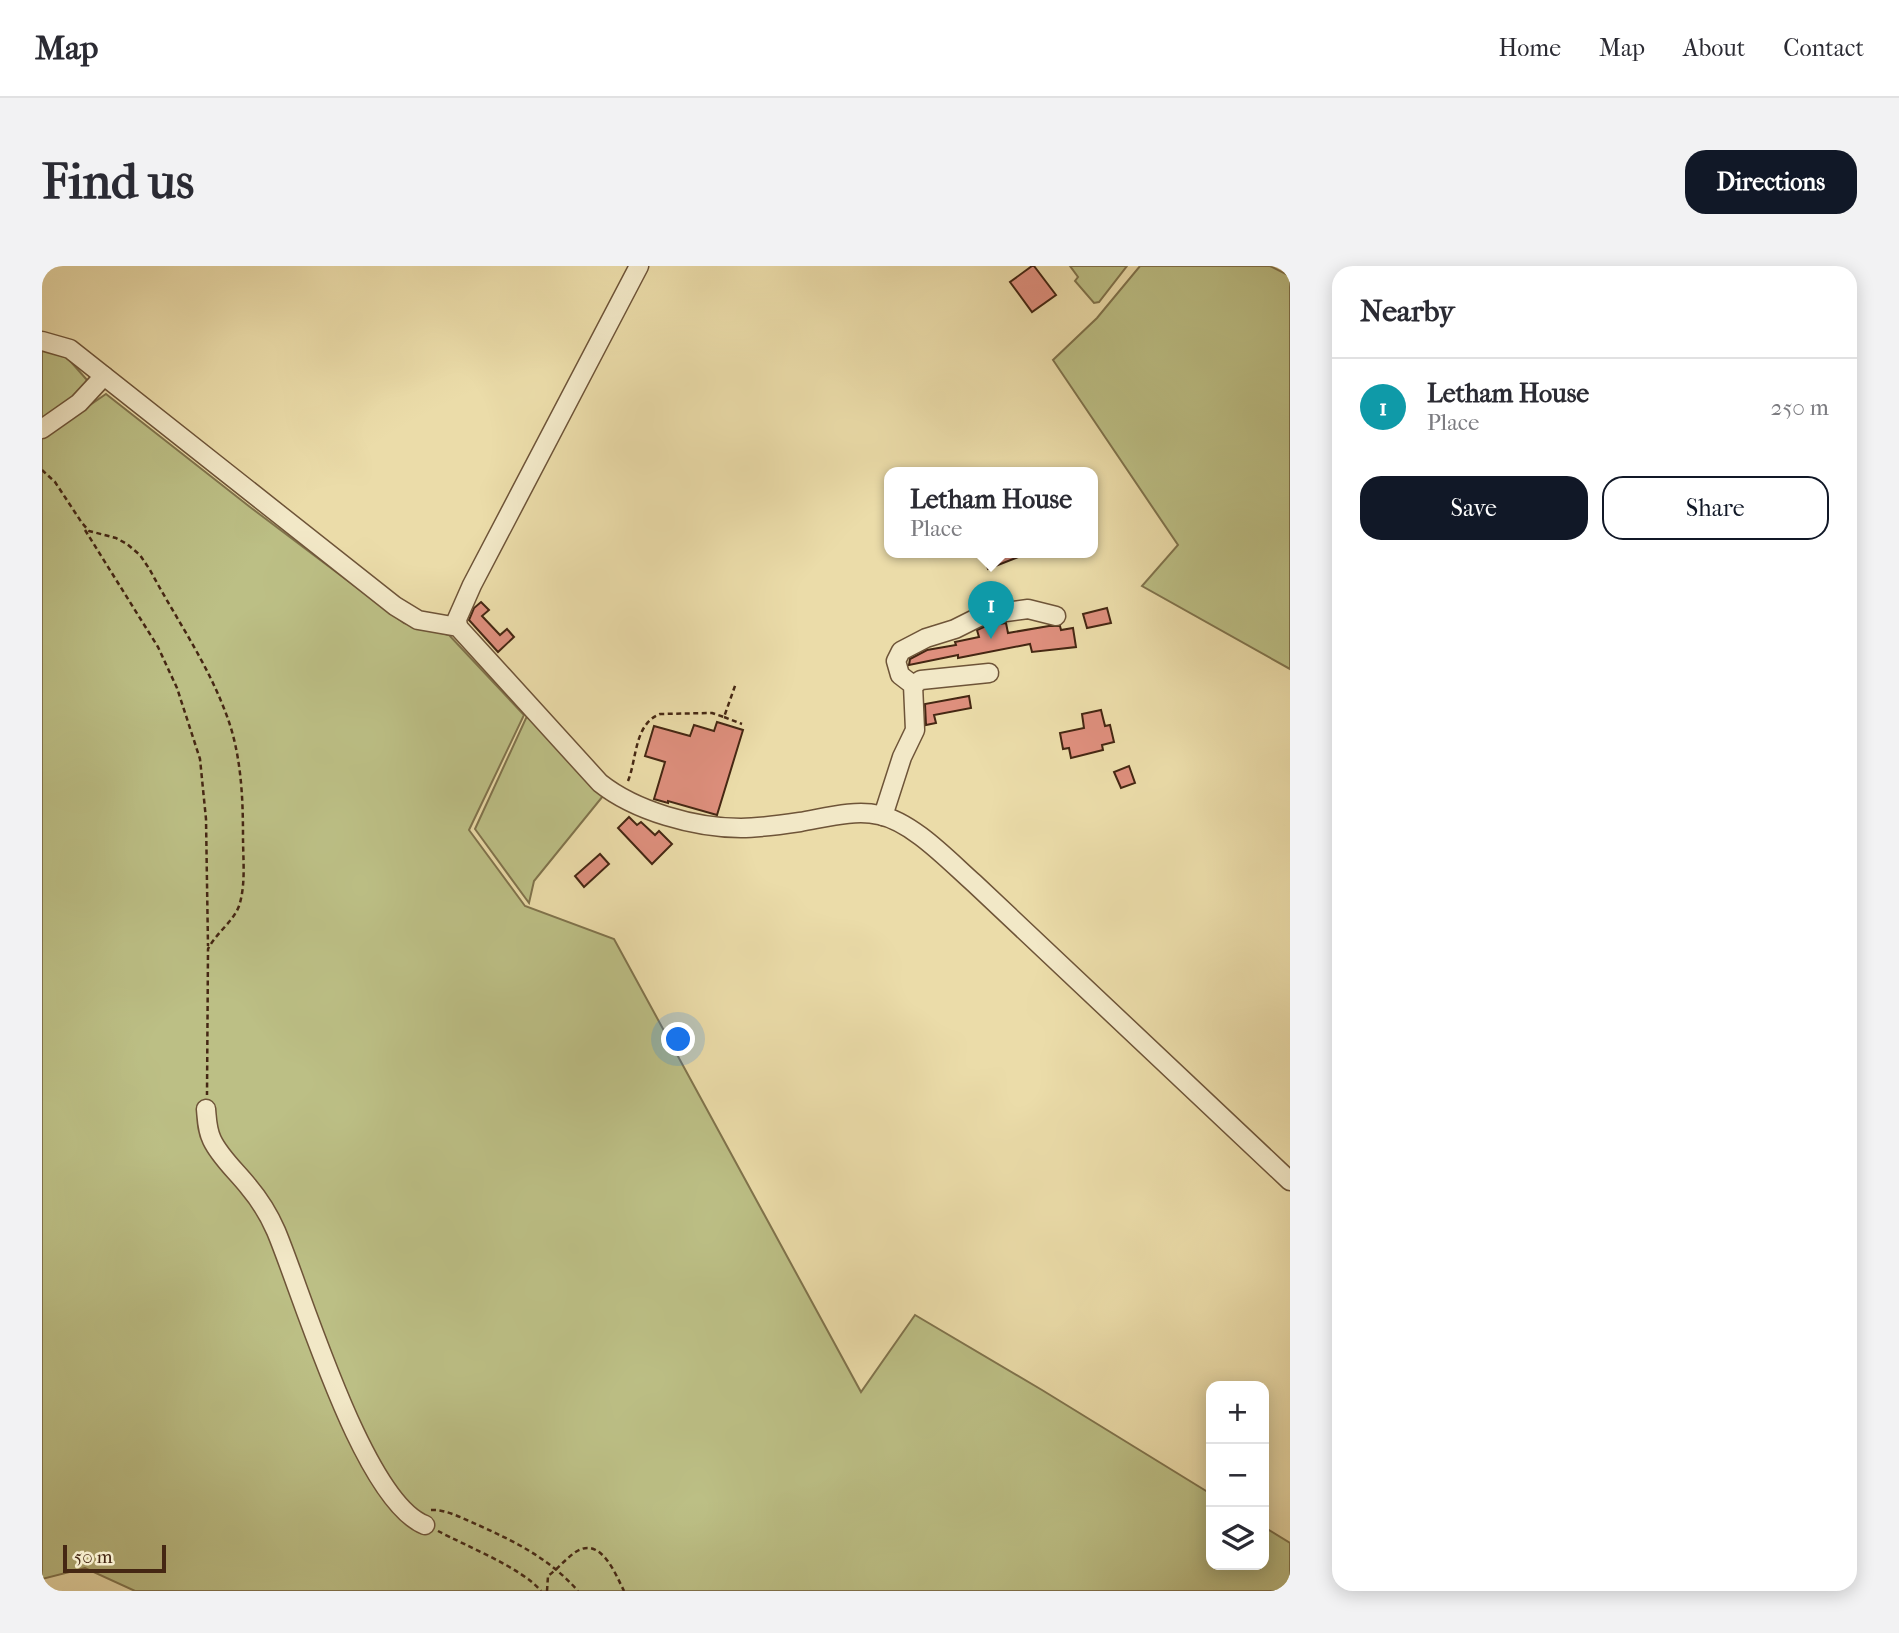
<!DOCTYPE html>
<meta charset="utf-8">
<style>
:root{--surface:#fff;--page:#f2f2f3;--text:#2b2b33;--muted:#7c7c81;--line:#e1e1e2;--accent:#111827}
body{margin:0;font-family:"IM FELL French Canon",serif;background:var(--page);color:var(--text)}
.controls{position:absolute;right:21px;bottom:21px;display:grid;overflow:hidden;border-radius:14px;box-shadow:0 4px 18px #0003}
.controls button{width:63px;height:63px;display:grid;place-items:center;padding:0;border:0;border-bottom:2px solid var(--line);background:var(--surface);color:var(--text);font:35px sans-serif}
.scale{position:absolute;left:21px;bottom:18px;width:103px;box-sizing:border-box;padding-left:7px;border:4px solid #452713;border-top:0;font-size:19px;line-height:24px;white-space:nowrap;color:#452713;-webkit-text-stroke:5px #f2e8c7;paint-order:stroke}
.you{position:absolute;left:637px;top:774px;width:24px;height:24px;margin:-18px;border:5px solid #fff;border-radius:50%;background:#1a73e8;box-shadow:0 0 0 10px #1a73e833}
.badge{display:grid;place-items:center;width:46px;height:46px;border-radius:50%;background:var(--accent);color:#fff;font-size:23px;font-weight:700}
.pin{position:absolute;translate:-50% -58px;filter:drop-shadow(0 2px 4px #0008)}
.pin::after{content:'';position:absolute;top:37px;width:24px;height:21px;background:inherit;clip-path:polygon(0 0,100% 0,50% 100%)}
.popup{position:absolute;left:842px;top:201px;width:214px;height:91px;box-sizing:border-box;display:grid;place-content:center;border-radius:14px;background:var(--surface);filter:drop-shadow(0 2px 5px #0005);font-size:23px;white-space:nowrap;color:var(--muted)}
.popup b{font-size:26px;color:var(--text)}
.popup::after{content:'';position:absolute;left:50%;top:100%;margin-left:-14px;border:14px solid transparent;border-top-color:var(--surface)}
.list{margin:0;padding:0;list-style:none}
h2{display:flex;justify-content:space-between;align-items:center;height:91px;margin:0;padding:0 28px;font-size:30px}
h2 small{font-size:23px;font-weight:400;color:var(--muted)}
.list li{display:grid;grid-template-columns:46px 1fr auto;gap:21px;align-items:center;box-sizing:border-box;height:98px;padding:0 28px;border-top:2px solid var(--line)}
.list b{display:block;font-size:26px;white-space:nowrap}
.list p{margin:0;font-size:23px;white-space:nowrap;color:var(--muted)}
.list em{font-size:23px;font-style:normal;color:var(--muted)}
.actions{display:flex;gap:14px;padding:21px 28px}
.actions a{flex:1;padding:16px 0;border:2px solid var(--accent);border-radius:21px;text-align:center;font-size:24px;color:var(--accent)}
.actions .main{background:var(--accent);color:#fff}
.icon{flex:none;width:38px;height:38px;fill:none;stroke:currentColor;stroke-width:2;stroke-linecap:round;stroke-linejoin:round}
.map{position:relative;flex:none;width:1248px;height:1325px;overflow:hidden;border-radius:21px}
header{display:flex;align-items:center;gap:42px;box-sizing:border-box;height:98px;padding:0 35px;background:var(--surface);border-bottom:2px solid var(--line)}
header strong{font-size:33px}
nav{display:flex;gap:38px;margin-inline-start:auto;font-size:24px}
.intro{display:flex;align-items:center;justify-content:space-between;box-sizing:border-box;height:168px;padding:0 42px}
h1{margin:0;font-size:49px}
.button{padding:18px 32px;border-radius:21px;background:var(--accent);color:#fff;font-size:24px;font-weight:700}
main{display:flex;gap:42px;padding:0 42px}
aside{flex:1;background:var(--surface);border-radius:21px;box-shadow:0 4px 18px #0003}
.map>svg:first-child{display:block}
.green{fill:#bcbf85;stroke:#80734c;stroke-width:2}
.building{fill:#de8f7d;stroke:#452713;stroke-width:2}
.lines{fill:none;stroke-linecap:round;stroke-linejoin:round}
.minor-casing{stroke:#6e5438;stroke-width:21}
.path{stroke:#452713;stroke-width:2.5;stroke-dasharray:5 3.5;stroke-linecap:butt}
.minor{stroke:#f2e8c7;stroke-width:18}
</style>
<header>
<strong>Map</strong>
<nav><a>Home</a><a>Map</a><a>About</a><a>Contact</a></nav>
</header>
<div class="intro"><h1>Find us</h1><a class="button">Directions</a></div>
<main>
<div class="map">
<svg width="1248" height="1325" viewBox="0 0 1248 1325">
<rect width="100%" height="100%" fill="#ebdca9"/>
<filter id="stains"><feTurbulence type="fractalNoise" baseFrequency=".00286" numOctaves="4"/><feColorMatrix values="0 0 0 0 .2 0 0 0 0 .09 0 0 0 0 .02 0 0 0 .5 -.17"/></filter>
<radialGradient id="worn" r=".72"><stop offset=".6" stop-color="#630" stop-opacity="0"/><stop offset="1" stop-color="#630" stop-opacity=".3"/></radialGradient>
<!-- green -->
<g class="green">
<polygon points="1028,0 1085,0 1057,36 1052,37 1033,15 1036,11"/>
<polygon points="1098,0 1228,0 1248,10 1248,403 1100,320 1136,279 1011,94 1055,52"/>
<polygon points="0,78 22,88 45,114 40,123 0,158"/>
<polygon points="64,128 208,241 362,357 407,369 482,449 427,564 483,640 572,673 819,1126 873,1049 1000,1124 1169,1228 1169,1299 1222,1299 1222,1261 1248,1277 1248,1325 93,1325 43,1302 0,1313 0,172"/>
<polygon points="485,450 561,530 492,615 487,637 433,563"/>
</g>
<!-- building -->
<g class="building">
<polygon points="990,0 992,0 1014,29 990,46 968,16"/>
<polygon points="940,287 984,287 984,288 946,303"/>
<polygon points="439,336 447,344 440,350 458,369 465,363 472,371 456,386 427,354 432,342"/>
<polygon points="1065,342 1069,357 1045,362 1041,348"/>
<polygon points="964,357 966,367 1007,360 1018,360 1019,364 1031,362 1034,381 990,386 988,378 916,392 916,389 867,399 868,393 885,384 914,379 913,376 937,371 935,364 944,360"/>
<polygon points="927,430 929,442 892,449 894,457 884,459 883,438"/>
<polygon points="1059,444 1063,460 1068,459 1072,476 1060,479 1061,484 1029,492 1027,482 1021,483 1018,467 1042,462 1040,448"/>
<polygon points="675,456 701,464 675,549 626,535 626,537 612,533 623,496 603,490 612,460 648,470 652,459 672,465"/>
<polygon points="1087,500 1093,517 1079,522 1072,506"/>
<polygon points="587,551 595,559 599,556 613,569 617,565 630,578 610,598 576,562"/>
<polygon points="558,588 567,598 542,621 533,610"/>
</g>
<g class="lines">
<defs>
<g id="minor">
<path d="M0 75 28 83 353 340 376 354 416 361 558 517C593 545 653 562 699 562 718 562 738 559 758 556 782 552 813 543 837 549 871 556 907 595 932 617L1248 915"/>
<polyline points="0,163 37,137 62,110"/>
<polyline points="416,361 415,353 430,319 597,0"/>
<polyline points="871,419 879,414 947,407"/>
<polyline points="841,550 860,491 873,464 871,419 858,409 854,395 859,385 884,372 913,363 941,349 986,343 1014,350"/>
<path d="M164 843C165 854 165 864 170 874 178 891 194 905 206 920 217 933 227 949 234 965 261 1029 321 1235 383 1259"/>
</g>
</defs>
<!-- minor casing -->
<use href="#minor" class="minor-casing"/>
<!-- path -->
<g class="path">
<path d="M0 204 13 216 40 257 47 265 74 272 85 278 98 289 108 304C133 351 164 395 183 445 199 485 201 529 201 571 201 593 204 619 197 640 191 656 174 667 166 683L165 829"/>
<polyline points="43,264 116,381 135,422 158,493 164,553 166,680"/>
<polyline points="682,451 700,458"/>
<path d="M586 515C595 493 592 458 618 448L670 447 682 451 694 417"/>
<path d="M389 1244C404 1243 422 1253 436 1259 474 1276 508 1293 536 1325"/>
<path d="M396 1265C424 1280 480 1302 499 1325"/>
<path d="M505 1325 506 1310C515 1303 523 1294 532 1287 558 1268 573 1307 582 1325"/>
</g>
<!-- minor -->
<use href="#minor" class="minor"/>
</g>
<rect width="100%" height="100%" filter="url(#stains)"/>
<rect width="100%" height="100%" fill="url(#worn)"/>
</svg>
<div class="controls">
<button>+</button>
<button>−</button>
<button><svg class="icon" aria-label="layers" viewBox="0 0 24 24"><path d="M12 4l9 5-9 5-9-5zM3 14l9 5 9-5"/></svg></button>
</div>
<div class="scale">50 m</div>
<div class="you"></div>
<div class="pin badge" style="left:949px;top:373px;background:#0f9aa8">1</div>
<div class="popup"><b>Letham House</b>Place</div>
</div>
<aside>
<h2>Nearby<small></small></h2>
<ul class="list">
<li><span class="badge" style="background:#0f9aa8">1</span><div><b>Letham House</b><p>Place</p></div><em>250 m</em></li>
</ul>
<div class="actions"><a class="main">Save</a><a>Share</a></div>
</aside>
</main>
